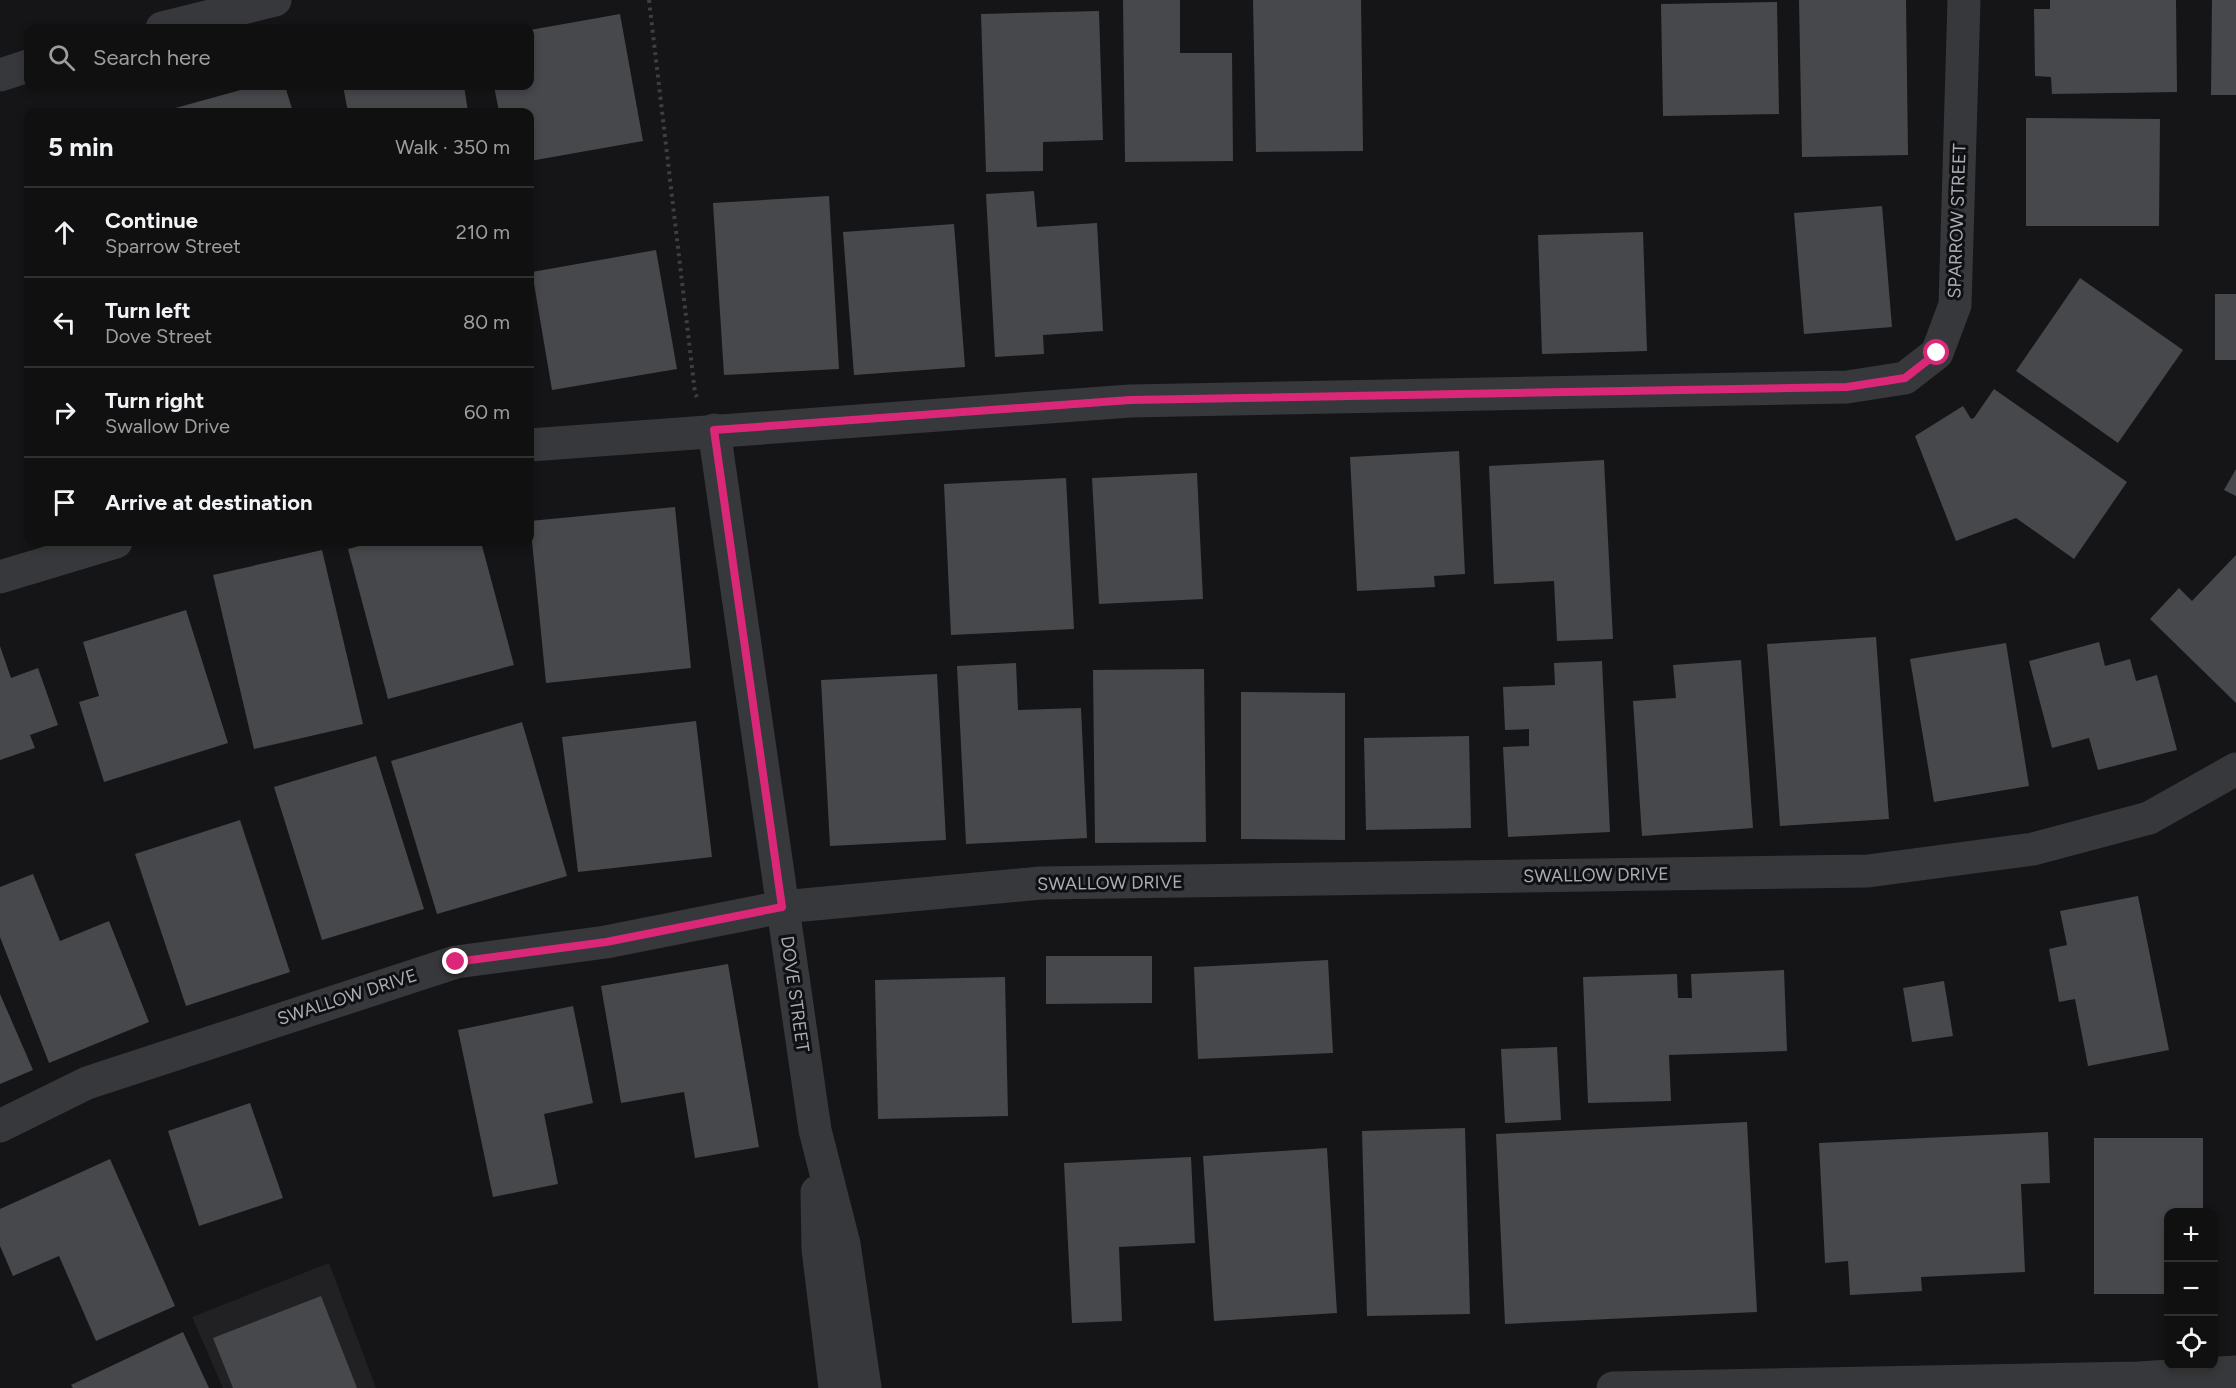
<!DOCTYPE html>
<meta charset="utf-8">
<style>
:root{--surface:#101011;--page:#19191a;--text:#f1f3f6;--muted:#9c9d9f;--line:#303031}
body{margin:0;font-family:Figtree,sans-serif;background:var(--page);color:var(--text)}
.controls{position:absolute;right:18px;bottom:18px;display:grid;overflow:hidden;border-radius:12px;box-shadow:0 3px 9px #0003}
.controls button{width:54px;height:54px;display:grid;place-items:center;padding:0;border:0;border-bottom:2px solid var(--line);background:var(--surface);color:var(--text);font:30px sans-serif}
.stop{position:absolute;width:18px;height:18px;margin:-14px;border:4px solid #db2777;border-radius:50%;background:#fff}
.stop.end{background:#db2777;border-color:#fff;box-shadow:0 2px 6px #0008}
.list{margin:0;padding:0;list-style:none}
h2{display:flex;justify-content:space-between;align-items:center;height:78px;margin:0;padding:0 24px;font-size:26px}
h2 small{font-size:20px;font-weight:400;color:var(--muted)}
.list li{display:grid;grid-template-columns:39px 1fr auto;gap:18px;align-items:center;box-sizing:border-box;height:90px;padding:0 24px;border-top:2px solid var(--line)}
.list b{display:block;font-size:22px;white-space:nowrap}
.list p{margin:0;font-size:20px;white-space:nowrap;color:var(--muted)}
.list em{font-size:20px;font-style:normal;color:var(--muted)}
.icon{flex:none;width:33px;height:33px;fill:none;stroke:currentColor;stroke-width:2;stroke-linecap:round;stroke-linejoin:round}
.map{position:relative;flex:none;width:2236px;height:1388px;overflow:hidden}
.search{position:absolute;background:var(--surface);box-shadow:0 3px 9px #0003;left:24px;top:24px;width:510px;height:66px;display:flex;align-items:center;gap:15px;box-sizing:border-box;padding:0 21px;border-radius:12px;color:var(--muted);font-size:22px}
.panel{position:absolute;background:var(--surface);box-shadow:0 3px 9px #0003;left:24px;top:108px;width:510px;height:438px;border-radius:12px}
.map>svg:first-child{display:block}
.built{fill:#212123}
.building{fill:#47484b}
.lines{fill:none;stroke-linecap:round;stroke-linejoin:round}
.path{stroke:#3d3f42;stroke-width:4;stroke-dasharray:3 4.5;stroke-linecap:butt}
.minor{stroke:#36383b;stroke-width:33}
.route{stroke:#db2777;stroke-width:8}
.labels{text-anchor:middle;stroke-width:6;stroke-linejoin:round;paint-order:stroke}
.street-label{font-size:18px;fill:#a8adb5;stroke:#101012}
</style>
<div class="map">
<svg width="2236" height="1388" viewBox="0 0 2236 1388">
<rect width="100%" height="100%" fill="#151517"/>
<!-- built -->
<polygon class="built" points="329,1263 376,1388 223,1388 192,1317"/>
<!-- building -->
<g class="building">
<polygon points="1123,0 1180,0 1180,53 1232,53 1233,161 1125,162"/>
<polygon points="1253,0 1361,0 1363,151 1256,152"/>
<polygon points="1799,0 1906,0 1908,155 1802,157"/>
<polygon points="2050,0 2176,0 2177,92 2052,94 2051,77 2035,76 2034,9 2050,9"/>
<polygon points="2212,0 2236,0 2236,95 2211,95"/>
<polygon points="1777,2 1779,114 1663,116 1661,4"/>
<polygon points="1099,11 1103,140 1043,142 1043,171 986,172 981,14"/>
<polygon points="620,14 643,141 530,161 530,112 499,112 494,86 530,86 530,30"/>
<polygon points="255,86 285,86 293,112 161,112"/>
<polygon points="343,86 464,86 468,112 348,112"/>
<polygon points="2026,118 2160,119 2159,226 2026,226"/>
<polygon points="1034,191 1037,227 1097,223 1103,331 1043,335 1044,354 995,357 986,194"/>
<polygon points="829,196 839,369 724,375 713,203"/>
<polygon points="1882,206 1892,327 1804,334 1794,213"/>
<polygon points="954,224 965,367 854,375 843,232"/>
<polygon points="1643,232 1647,351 1542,354 1538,235"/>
<polygon points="656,250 677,369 552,390 532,272"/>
<polygon points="2080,278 2183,350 2118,443 2016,371"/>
<rect x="2215" y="294" width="21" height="66"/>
<polygon points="1994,389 2127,482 2074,559 2016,518 1956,541 1915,436 1963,406 1971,419 1974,418"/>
<polygon points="1459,451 1465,574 1434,576 1435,587 1357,591 1350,457"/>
<polygon points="1604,460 1613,639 1557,641 1554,581 1494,584 1489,466"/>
<polygon points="2236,469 2236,496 2224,490"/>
<polygon points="1197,473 1203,599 1099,604 1092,478"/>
<polygon points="1066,478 1074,629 951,635 944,484"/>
<polygon points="675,507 691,668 546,683 530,521"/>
<polygon points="374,542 481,542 514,665 388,699 348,549"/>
<polygon points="322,550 363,724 254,749 213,575"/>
<polygon points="2236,555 2236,703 2150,619 2179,588 2192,601"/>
<polygon points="186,610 228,743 104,782 79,702 99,696 83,642"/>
<polygon points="1876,637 1889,819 1780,826 1767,644"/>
<polygon points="2099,642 2105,666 2130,659 2136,681 2157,675 2177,750 2098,770 2089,738 2052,748 2029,661"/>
<polygon points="2006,643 2029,786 1934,802 1910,659"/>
<polygon points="0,646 11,678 38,668 58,725 30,735 35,748 0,760"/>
<polygon points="1741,660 1753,828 1642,836 1633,701 1676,698 1673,665"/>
<polygon points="1602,661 1610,832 1508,837 1503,747 1529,746 1529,729 1505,730 1503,687 1555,685 1554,663"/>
<polygon points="1016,663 1018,710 1081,708 1087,838 966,844 957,666"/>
<polygon points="1204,669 1206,842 1095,843 1093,670"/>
<polygon points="937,674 946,840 830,846 821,680"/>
<polygon points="1241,692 1345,693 1345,840 1241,839"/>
<polygon points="696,721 712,857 578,872 562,737"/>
<polygon points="522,722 567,876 437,914 391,761"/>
<polygon points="1469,736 1471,828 1366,830 1364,738"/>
<polygon points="376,756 424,909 322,940 274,787"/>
<polygon points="240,820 290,972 186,1006 135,854"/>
<polygon points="33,874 60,941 109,921 149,1022 49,1063 0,937 0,887"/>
<polygon points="2138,896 2169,1050 2088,1066 2075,999 2059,1002 2049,949 2067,945 2060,911"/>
<polygon points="1046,956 1152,956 1152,1003 1046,1004"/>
<polygon points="1328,960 1333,1053 1198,1059 1194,967"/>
<polygon points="728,964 759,1147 695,1158 684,1092 621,1103 601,986"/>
<polygon points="1784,970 1787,1051 1669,1055 1671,1101 1588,1103 1583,977 1677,974 1678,998 1692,998 1691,974"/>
<polygon points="1005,977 1008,1116 878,1119 875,980"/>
<polygon points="1944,981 1953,1036 1912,1042 1903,988"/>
<polygon points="0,994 33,1070 0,1084"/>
<polygon points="573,1006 593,1103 544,1114 558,1184 493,1197 458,1030"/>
<polygon points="1557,1047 1561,1120 1505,1123 1501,1049"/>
<polygon points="250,1103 283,1198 199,1226 168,1131"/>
<polygon points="1747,1122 1757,1312 1505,1324 1496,1134"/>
<polygon points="1465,1128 1470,1314 1367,1316 1362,1131"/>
<polygon points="2048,1132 2050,1183 2021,1184 2025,1272 1921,1277 1922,1291 1850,1295 1848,1261 1825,1263 1819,1143"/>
<polygon points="2094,1138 2203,1138 2203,1212 2168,1212 2168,1294 2094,1294"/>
<polygon points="1327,1148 1337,1313 1214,1321 1203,1156"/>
<polygon points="1191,1157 1195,1243 1119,1247 1122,1321 1072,1323 1064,1163"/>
<polygon points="110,1159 175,1306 96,1341 59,1256 13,1276 0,1246 0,1209"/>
<polygon points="321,1296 357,1388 233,1388 213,1338"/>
<polygon points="183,1332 209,1388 73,1388 71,1385"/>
</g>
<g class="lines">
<!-- path -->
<polyline class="path" points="649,0 695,393 697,397"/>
<!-- minor -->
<g class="minor">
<polyline points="162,28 275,0"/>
<polyline points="0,75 28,66"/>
<polyline points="714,430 815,1130 844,1244 865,1388"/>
<polyline points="530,445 1130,401 1847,387 1905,378 1937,353 1955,305 1964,0"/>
<polyline points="0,577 116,542"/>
<polyline points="0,1126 87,1083 456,962 606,942 782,907 1041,883 1868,871 2033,849 2149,818 2236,769"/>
<polyline points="817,1192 818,1249 835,1388"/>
<polyline points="1613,1388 2138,1378 2236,1372"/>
</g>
</g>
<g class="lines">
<!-- route -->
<polyline class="route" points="456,962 606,942 782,907 714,430 1130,400 1847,387 1905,378 1937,353"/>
</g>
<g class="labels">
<!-- street labels -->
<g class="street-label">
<text transform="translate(1957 221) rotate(-88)" y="6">SPARROW STREET</text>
<text transform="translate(1596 875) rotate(-1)" y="6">SWALLOW DRIVE</text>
<text transform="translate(1110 883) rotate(-1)" y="6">SWALLOW DRIVE</text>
<text transform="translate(795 994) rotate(82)" y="6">DOVE STREET</text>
<text transform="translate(347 997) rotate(-18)" y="6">SWALLOW DRIVE</text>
</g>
</g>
</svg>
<div class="controls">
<button>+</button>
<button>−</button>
<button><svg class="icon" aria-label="locate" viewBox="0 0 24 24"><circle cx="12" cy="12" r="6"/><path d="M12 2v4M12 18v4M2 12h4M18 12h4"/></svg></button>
</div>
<div class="stop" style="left:1937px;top:353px"></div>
<div class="stop end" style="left:456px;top:962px"></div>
<div class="search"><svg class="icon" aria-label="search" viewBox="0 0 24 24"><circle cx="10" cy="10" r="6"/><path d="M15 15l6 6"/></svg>Search here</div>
<section class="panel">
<h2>5 min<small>Walk · 350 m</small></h2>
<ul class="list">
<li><svg class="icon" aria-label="ahead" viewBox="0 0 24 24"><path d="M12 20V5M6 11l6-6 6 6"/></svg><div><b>Continue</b><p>Sparrow Street</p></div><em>210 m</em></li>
<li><svg class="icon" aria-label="left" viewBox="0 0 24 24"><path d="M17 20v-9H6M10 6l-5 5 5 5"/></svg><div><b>Turn left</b><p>Dove Street</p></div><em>80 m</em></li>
<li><svg class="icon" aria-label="right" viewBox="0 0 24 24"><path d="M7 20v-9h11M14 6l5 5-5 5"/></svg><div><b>Turn right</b><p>Swallow Drive</p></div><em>60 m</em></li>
<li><svg class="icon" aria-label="arrive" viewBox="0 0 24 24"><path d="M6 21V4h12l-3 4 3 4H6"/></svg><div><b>Arrive at destination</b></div></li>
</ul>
</section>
</div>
